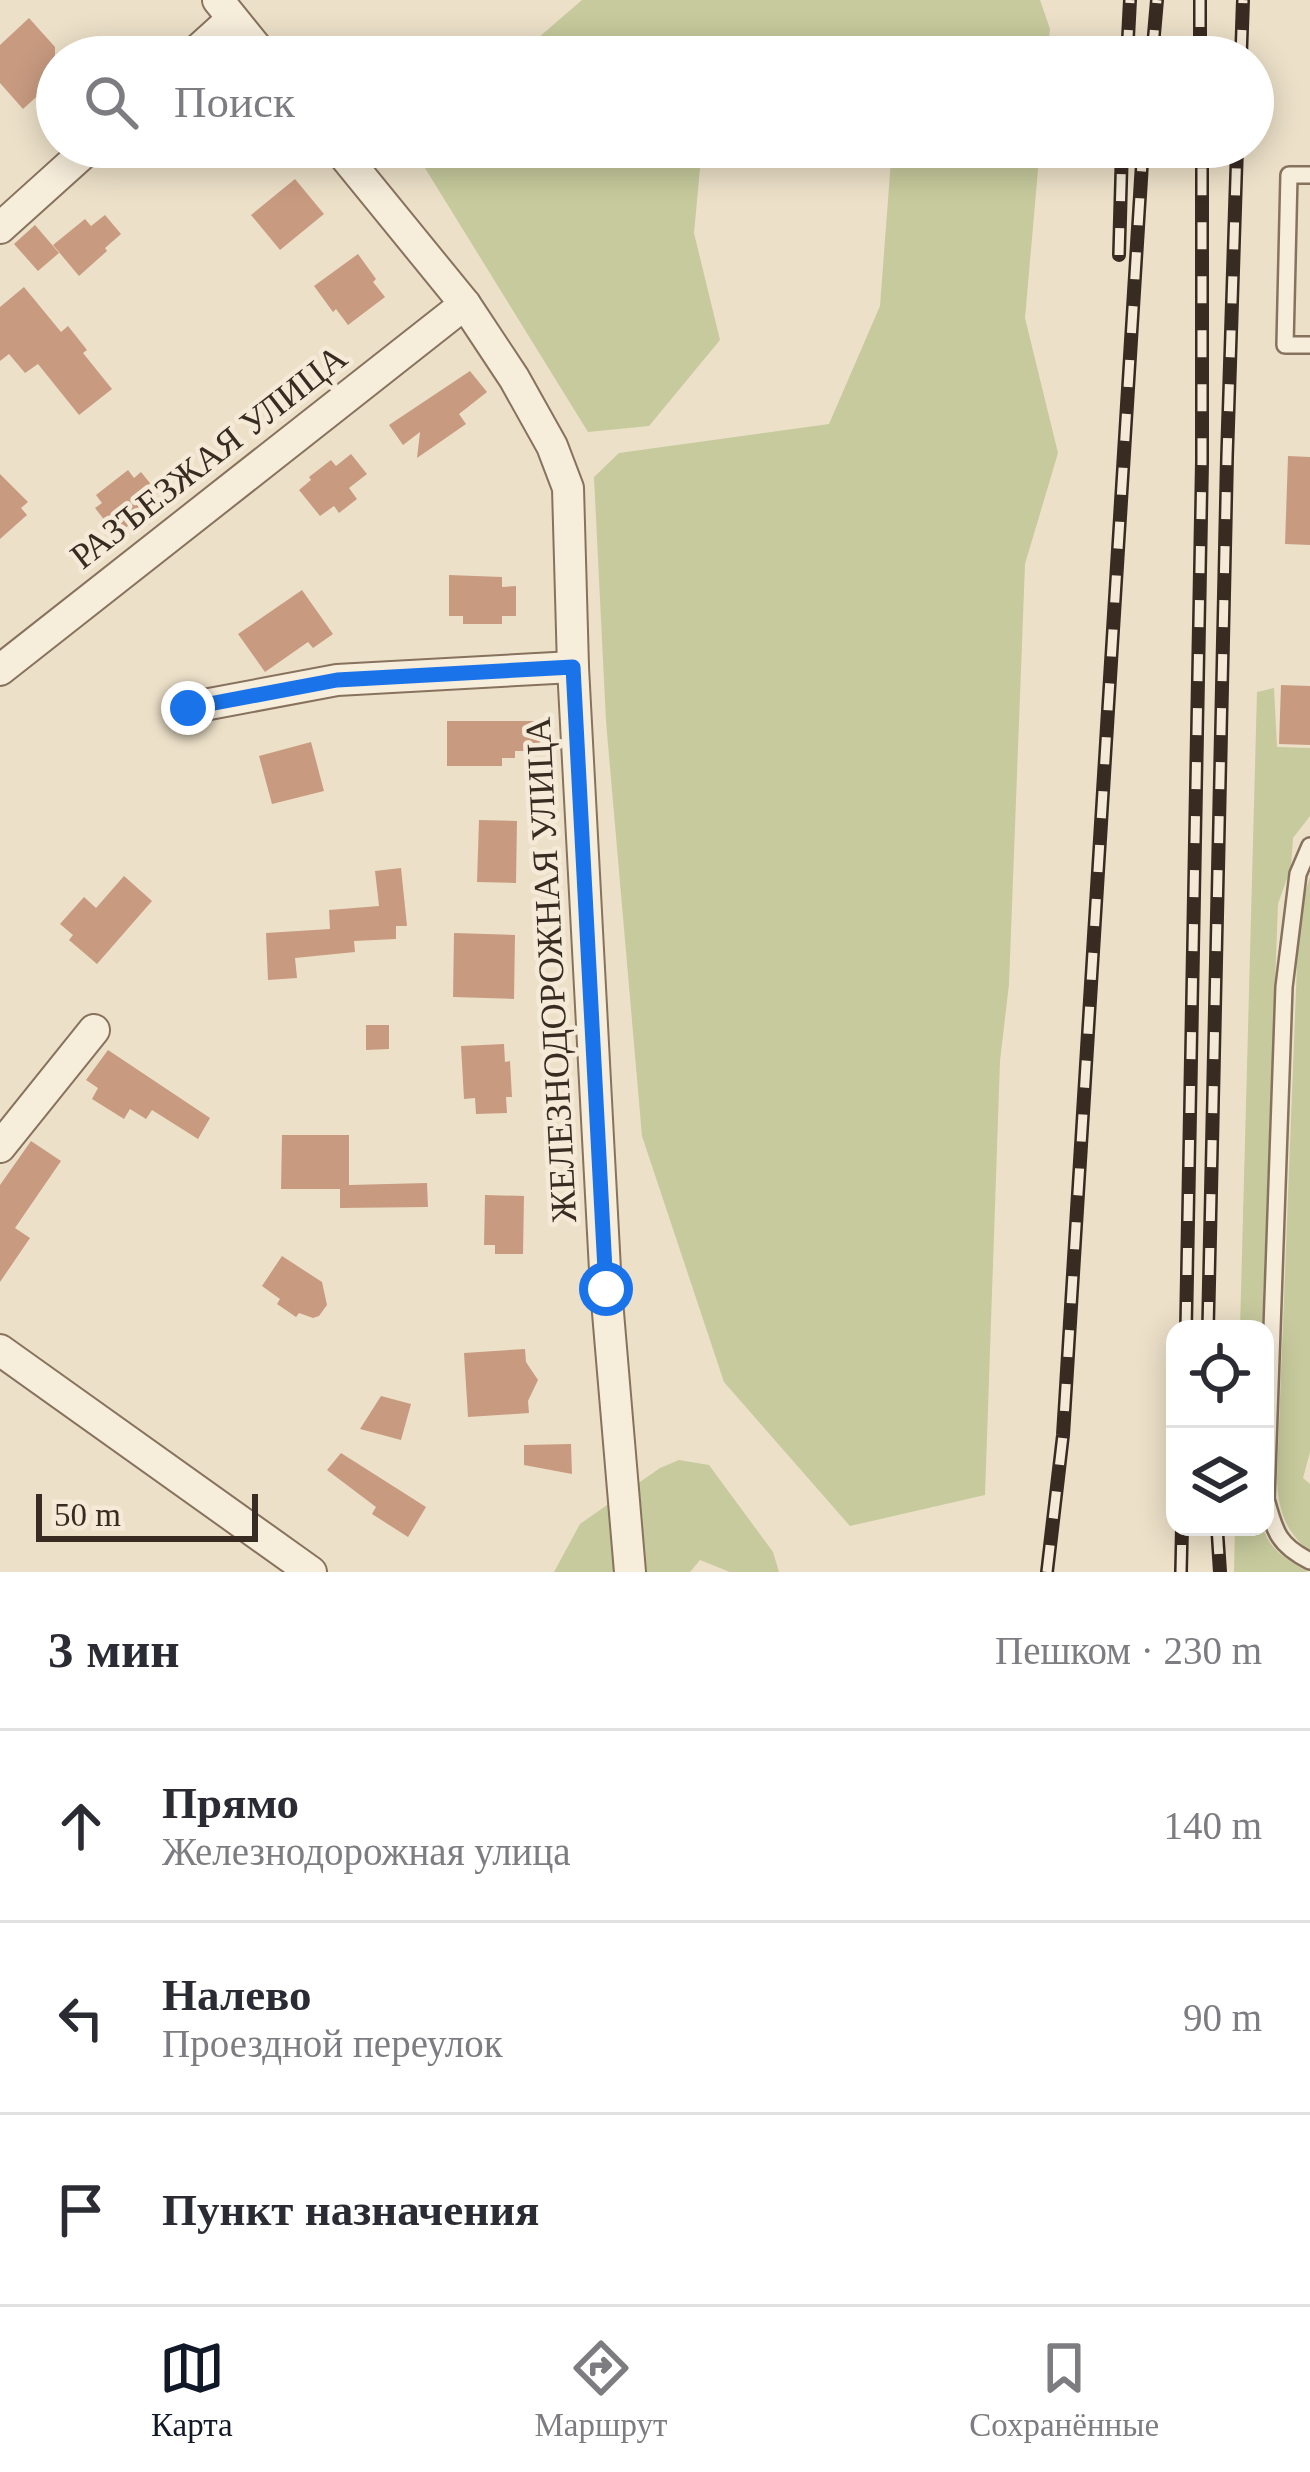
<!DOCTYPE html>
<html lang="ru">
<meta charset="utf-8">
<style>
:root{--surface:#fff;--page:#f2f2f3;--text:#2b2b33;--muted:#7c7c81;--line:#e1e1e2;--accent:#111827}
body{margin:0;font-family:"Times New Roman",serif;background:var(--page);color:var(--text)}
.controls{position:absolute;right:36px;bottom:36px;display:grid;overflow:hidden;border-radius:24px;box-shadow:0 6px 30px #0003}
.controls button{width:108px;height:108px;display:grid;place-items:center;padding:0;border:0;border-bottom:3px solid var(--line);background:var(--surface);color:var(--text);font:60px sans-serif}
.scale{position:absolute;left:36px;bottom:30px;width:222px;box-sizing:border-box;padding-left:12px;border:6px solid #382b21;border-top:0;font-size:33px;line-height:42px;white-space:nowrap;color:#382b21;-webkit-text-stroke:9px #f4ead7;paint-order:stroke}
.stop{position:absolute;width:36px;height:36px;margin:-27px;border:9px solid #1a73e8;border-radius:50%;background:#fff}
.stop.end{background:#1a73e8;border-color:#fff;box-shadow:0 3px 12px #0008}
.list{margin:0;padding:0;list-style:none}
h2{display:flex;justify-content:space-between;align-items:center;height:156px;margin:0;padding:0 48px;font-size:51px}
h2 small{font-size:39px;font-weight:400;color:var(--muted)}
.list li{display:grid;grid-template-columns:78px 1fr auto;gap:36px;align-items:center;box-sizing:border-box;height:192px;padding:0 48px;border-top:3px solid var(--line)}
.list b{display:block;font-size:45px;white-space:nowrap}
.list p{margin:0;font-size:39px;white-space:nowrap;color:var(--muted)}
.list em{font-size:39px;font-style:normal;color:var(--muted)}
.icon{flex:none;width:66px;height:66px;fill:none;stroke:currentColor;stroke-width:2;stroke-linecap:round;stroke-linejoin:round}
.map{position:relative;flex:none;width:1310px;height:1572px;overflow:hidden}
.search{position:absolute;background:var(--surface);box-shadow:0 6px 30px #0003;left:36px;right:36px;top:36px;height:132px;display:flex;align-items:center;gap:30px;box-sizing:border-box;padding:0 42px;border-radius:66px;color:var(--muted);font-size:45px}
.sheet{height:732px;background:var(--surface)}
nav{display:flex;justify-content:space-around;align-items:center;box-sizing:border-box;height:168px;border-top:3px solid var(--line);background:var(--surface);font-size:33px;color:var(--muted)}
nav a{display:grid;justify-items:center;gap:6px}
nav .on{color:var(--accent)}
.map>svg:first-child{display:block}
.green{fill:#c6ca9c}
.building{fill:#c89b80}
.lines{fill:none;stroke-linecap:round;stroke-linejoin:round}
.lane-casing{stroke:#87725e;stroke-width:20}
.street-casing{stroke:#87725e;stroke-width:34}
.lane{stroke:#f7eddb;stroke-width:15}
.street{stroke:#f7eddb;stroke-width:30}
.rail-casing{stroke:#382b21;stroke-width:14}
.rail{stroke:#f4ead7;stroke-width:9;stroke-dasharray:27;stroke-linecap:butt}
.route{stroke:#1a73e8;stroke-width:15}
.labels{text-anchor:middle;stroke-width:9;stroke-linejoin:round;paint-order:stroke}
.street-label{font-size:36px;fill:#382b21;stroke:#f4ead7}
</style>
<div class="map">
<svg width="1310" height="1572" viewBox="0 0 1310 1572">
<rect width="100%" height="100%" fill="#ece0c8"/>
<!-- green -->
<g class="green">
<polygon points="582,0 1040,0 1050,29 1047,57 859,57 845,37 769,44 757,57 516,57"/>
<polygon points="412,147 702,147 694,233 720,340 649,426 588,432"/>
<polygon points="892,147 1040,147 1025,318 1058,453 1025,564 1009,984 1000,1061 985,1495 850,1526 724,1382 642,1136 606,721 594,477 619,453 829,424 880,306"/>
<polygon points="1274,688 1277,747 1310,748 1310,816 1293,838 1291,867 1278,904 1262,1329 1240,1329 1257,692"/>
<path d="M1310 877V1452L1303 1478 1310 1484V1552C1285 1531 1278 1510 1277 1478L1299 913Z"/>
<polygon points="679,1460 709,1465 773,1552 779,1572 730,1572 700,1560 690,1572 554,1572 580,1524 660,1468"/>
<path d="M1235 1527H1263C1269 1551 1288 1560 1308 1572H1234Z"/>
</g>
<!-- building -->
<g class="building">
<polygon points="29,18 55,47 55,80 23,109 0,83 0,45"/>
<polygon points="295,179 324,214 280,250 251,215"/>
<polygon points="105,215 121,234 105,248 107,251 79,276 53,245 85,219 91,226"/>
<polygon points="35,225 59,253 38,271 14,244"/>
<polygon points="358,254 376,279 373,282 385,297 348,325 336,309 333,312 314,286"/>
<polygon points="24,287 61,332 68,326 87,350 83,353 112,389 79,415 38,364 25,373 9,354 0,361 0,307"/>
<polygon points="470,371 487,392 459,414 466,424 417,458 420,432 403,445 389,425"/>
<polygon points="351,454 367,474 349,488 357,499 339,513 334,506 320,516 299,490 311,480 309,477 331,460 336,466"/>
<polygon points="1288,456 1310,457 1310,545 1285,544"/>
<polygon points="128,470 134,478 141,472 158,493 150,499 155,505 116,535 95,508 102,503 96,495"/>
<polygon points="0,474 28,502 21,508 27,515 0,539"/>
<polygon points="449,575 502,577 502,587 516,586 516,616 502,616 502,624 463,624 463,616 449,616"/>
<polygon points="302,590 333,634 313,648 308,642 265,672 238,634"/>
<polygon points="1281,685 1310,686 1310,745 1279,744"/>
<polygon points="447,721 540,721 540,751 515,751 515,758 502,758 502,766 447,766"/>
<polygon points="311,742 324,791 272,804 259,756"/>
<polygon points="479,820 517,821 516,883 477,882"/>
<polygon points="401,868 407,926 396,926 396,939 354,941 355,952 295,958 297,978 268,980 266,933 330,929 329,910 379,906 375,871"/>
<polygon points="124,876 152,901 97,964 69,940 73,935 60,924 84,897 96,908"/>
<polygon points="454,933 515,935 514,999 453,997"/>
<polygon points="366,1025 389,1025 389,1049 366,1050"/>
<polygon points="504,1044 505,1062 510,1061 512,1097 506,1097 507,1113 476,1114 475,1098 464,1099 461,1046"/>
<polygon points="108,1050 210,1118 198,1139 152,1110 146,1119 130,1109 124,1119 92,1099 98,1088 86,1080"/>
<polygon points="282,1135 349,1135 349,1185 427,1183 428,1207 340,1208 340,1189 281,1189"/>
<polygon points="31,1141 61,1161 15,1228 30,1238 0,1282 0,1185"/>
<polygon points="485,1195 524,1196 523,1254 495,1254 495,1245 484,1245"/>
<polygon points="282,1256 322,1282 327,1305 319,1316 313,1318 299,1313 296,1317 277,1304 280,1299 262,1286"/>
<polygon points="525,1349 526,1362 538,1380 528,1401 529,1413 468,1417 464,1353"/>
<polygon points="381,1396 411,1404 401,1440 360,1429"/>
<polygon points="571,1444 572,1474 524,1465 524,1445"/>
<polygon points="341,1453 426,1507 408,1537 372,1514 376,1507 327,1470"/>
</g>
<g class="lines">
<defs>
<g id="lane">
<polyline points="1310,175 1289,175 1285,345 1310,345"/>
<path d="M1310 846 1298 874 1284 987 1266 1499C1275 1532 1278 1545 1310 1561"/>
</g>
<g id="street">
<polyline points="218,0 264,57"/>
<polyline points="190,57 232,19"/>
<polyline points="337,147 465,304 514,378 552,446 568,488 573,667 606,1289 630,1572"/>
<polyline points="0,228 90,147"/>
<polyline points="0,670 465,304"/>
<polyline points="188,708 337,680 573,667"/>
<polyline points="0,1147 94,1030"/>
<polyline points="0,1350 311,1572"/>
</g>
</defs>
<!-- lane casing -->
<use href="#lane" class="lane-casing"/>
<!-- street casing -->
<use href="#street" class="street-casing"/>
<!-- lane -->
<use href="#lane" class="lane"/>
<!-- street -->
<use href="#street" class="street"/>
<defs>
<g id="rail">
<polyline points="1200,0 1200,57"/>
<polyline points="1127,57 1130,0"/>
<polyline points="1152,57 1157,0"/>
<polyline points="1241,57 1243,0"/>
<polyline points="1119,255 1122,147"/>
<polyline points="1186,1329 1202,462 1202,147"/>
<polyline points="1208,1329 1227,457 1237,147"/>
<polyline points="1217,1527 1220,1572"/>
<polyline points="1047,1572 1063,1435 1143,147"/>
<polyline points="1181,1572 1182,1527"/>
</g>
</defs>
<!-- rail casing -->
<use href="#rail" class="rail-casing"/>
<!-- rail -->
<use href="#rail" class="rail"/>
</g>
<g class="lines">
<!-- route -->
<polyline class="route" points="188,708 337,680 573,667 606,1289"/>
</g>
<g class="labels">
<!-- street labels -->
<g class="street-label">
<text transform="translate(208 456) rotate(-38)" y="13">РАЗЪЕЗЖАЯ УЛИЦА</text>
<text transform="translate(550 970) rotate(-93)" y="13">ЖЕЛЕЗНОДОРОЖНАЯ УЛИЦА</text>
</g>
</g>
</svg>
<div class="controls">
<button><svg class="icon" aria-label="locate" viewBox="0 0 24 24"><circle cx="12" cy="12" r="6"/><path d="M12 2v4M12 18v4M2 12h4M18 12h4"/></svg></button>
<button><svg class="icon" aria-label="layers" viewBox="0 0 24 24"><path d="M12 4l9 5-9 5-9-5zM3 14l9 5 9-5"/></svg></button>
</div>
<div class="scale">50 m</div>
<div class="stop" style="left:606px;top:1289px"></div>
<div class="stop end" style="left:188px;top:708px"></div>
<div class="search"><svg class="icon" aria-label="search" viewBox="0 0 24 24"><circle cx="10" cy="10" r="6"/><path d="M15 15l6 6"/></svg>Поиск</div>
</div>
<section class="sheet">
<h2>3 мин<small>Пешком · 230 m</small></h2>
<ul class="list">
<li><svg class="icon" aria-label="ahead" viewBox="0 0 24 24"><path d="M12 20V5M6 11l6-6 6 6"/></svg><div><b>Прямо</b><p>Железнодорожная улица</p></div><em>140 m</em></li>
<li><svg class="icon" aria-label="left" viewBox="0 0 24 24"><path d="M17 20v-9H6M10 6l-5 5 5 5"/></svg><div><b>Налево</b><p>Проездной переулок</p></div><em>90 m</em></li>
<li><svg class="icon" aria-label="arrive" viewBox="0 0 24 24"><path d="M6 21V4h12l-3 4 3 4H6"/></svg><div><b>Пункт назначения</b></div></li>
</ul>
</section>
<nav>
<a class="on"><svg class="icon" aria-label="map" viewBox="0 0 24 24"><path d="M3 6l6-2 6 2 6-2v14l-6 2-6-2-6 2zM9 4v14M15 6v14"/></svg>Карта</a>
<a><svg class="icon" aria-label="directions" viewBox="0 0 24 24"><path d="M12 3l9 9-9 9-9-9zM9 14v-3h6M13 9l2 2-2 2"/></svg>Маршрут</a>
<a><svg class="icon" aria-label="saved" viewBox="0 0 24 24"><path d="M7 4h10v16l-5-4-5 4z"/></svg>Сохранённые</a>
</nav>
